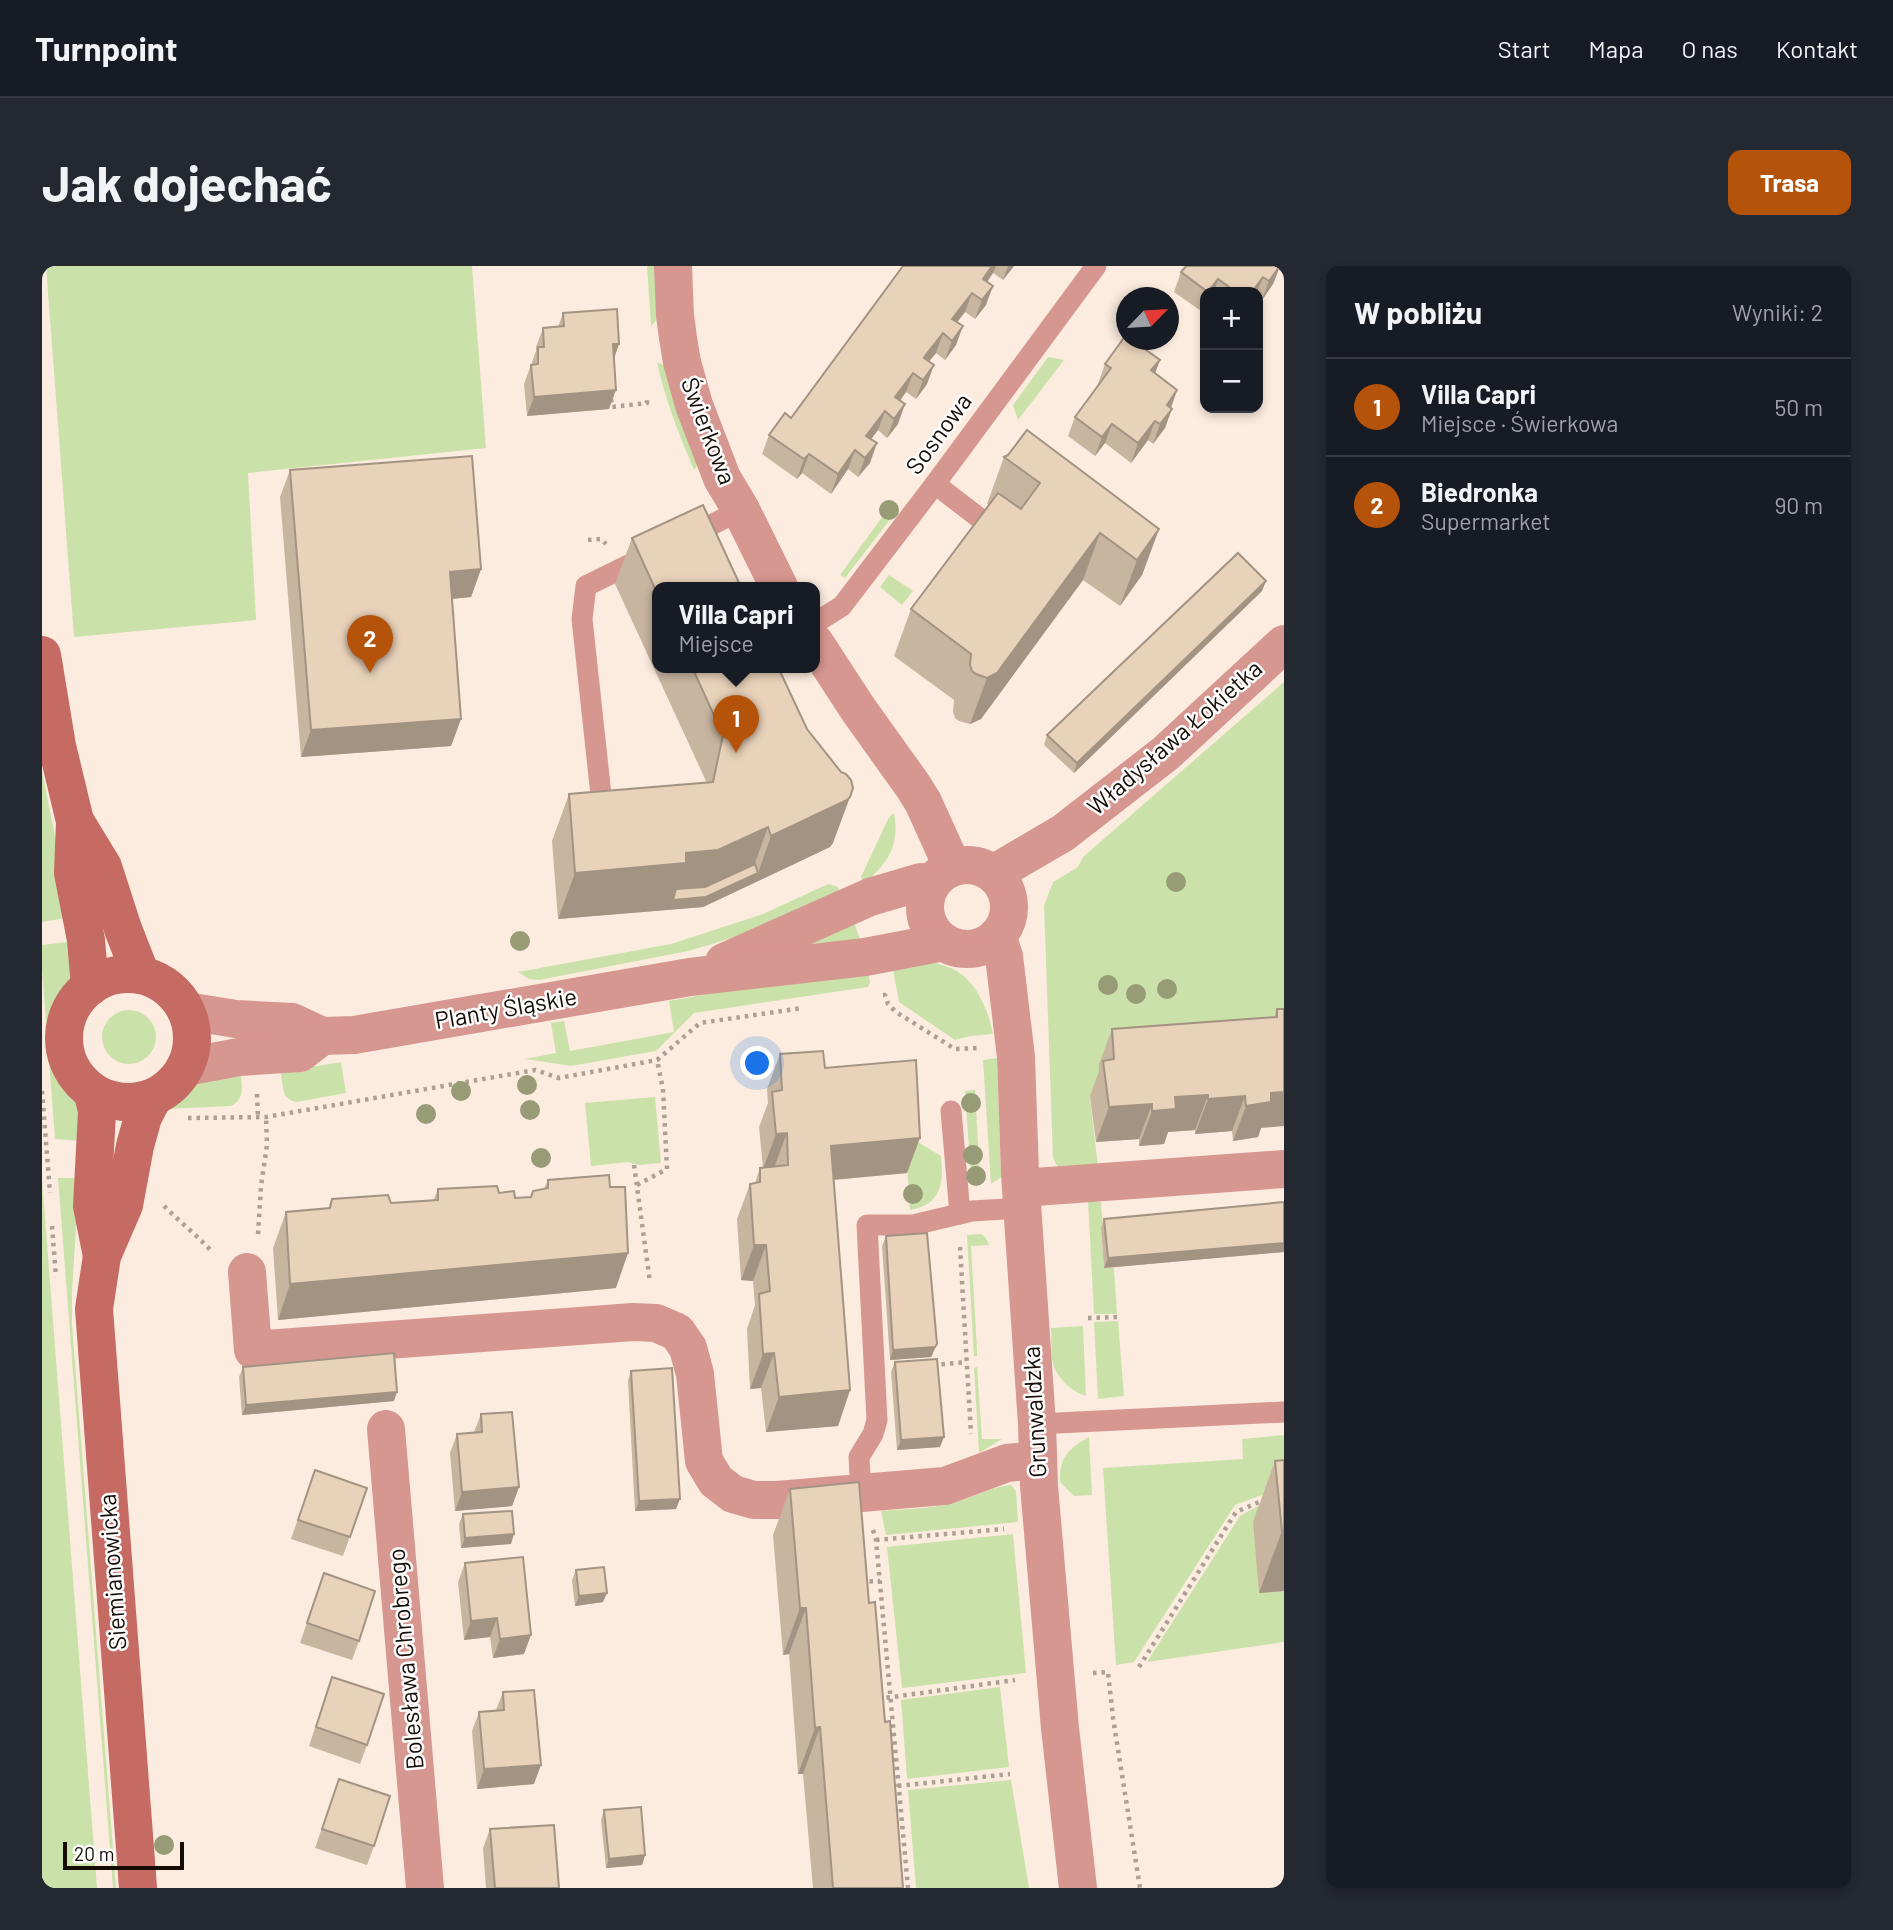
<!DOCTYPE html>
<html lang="pl">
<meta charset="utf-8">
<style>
:root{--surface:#171b24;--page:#242831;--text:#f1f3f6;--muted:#9ea1a6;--line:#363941;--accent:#b45309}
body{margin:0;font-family:Barlow,sans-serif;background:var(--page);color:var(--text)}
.controls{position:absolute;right:21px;top:21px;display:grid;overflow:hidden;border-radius:14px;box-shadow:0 4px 10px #0003}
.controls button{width:63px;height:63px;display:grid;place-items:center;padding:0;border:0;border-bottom:2px solid var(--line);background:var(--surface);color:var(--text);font:35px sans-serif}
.compass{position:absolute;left:1074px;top:21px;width:63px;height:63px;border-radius:50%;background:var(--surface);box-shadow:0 4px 10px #0003;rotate:65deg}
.scale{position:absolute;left:21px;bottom:18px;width:121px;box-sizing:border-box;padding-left:7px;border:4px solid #140c05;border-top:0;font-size:19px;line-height:24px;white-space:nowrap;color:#140c05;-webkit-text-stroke:5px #fcfcfc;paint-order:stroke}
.you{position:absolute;left:716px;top:798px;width:24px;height:24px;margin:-18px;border:5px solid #fff;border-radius:50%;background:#1a73e8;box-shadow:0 0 0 10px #1a73e833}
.badge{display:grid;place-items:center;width:46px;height:46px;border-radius:50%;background:var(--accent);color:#fff;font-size:23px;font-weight:700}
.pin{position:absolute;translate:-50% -58px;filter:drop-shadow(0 2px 4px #0008)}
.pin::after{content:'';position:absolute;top:37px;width:24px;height:21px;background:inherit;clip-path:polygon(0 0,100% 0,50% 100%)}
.popup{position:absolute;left:610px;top:316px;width:168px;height:91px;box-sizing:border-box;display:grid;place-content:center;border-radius:14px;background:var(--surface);filter:drop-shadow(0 2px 5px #0005);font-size:23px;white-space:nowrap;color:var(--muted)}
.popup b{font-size:26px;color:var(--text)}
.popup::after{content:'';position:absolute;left:50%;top:100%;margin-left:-14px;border:14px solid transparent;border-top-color:var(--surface)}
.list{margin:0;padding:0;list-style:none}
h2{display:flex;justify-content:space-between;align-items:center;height:91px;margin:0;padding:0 28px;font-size:30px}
h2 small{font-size:23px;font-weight:400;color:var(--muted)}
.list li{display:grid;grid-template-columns:46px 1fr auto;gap:21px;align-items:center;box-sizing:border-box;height:98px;padding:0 28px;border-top:2px solid var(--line)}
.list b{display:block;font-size:26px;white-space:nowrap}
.list p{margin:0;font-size:23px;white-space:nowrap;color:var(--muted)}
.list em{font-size:23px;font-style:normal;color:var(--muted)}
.map{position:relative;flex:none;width:1242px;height:1622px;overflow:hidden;border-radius:14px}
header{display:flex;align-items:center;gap:42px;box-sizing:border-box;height:98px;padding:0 35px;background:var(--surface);border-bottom:2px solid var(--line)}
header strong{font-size:33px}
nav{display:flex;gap:38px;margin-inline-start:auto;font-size:24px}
.intro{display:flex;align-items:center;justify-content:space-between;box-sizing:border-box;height:168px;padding:0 42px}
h1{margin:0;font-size:49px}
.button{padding:18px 32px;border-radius:14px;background:var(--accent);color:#fff;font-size:24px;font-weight:700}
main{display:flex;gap:42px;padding:0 42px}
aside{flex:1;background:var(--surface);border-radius:14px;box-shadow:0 4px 10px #0003}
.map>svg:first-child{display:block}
.green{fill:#cae2a9}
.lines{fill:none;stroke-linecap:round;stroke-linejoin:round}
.path{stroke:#ac9f94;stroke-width:4.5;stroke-dasharray:3.5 5;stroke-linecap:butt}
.lane{stroke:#d79791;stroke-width:21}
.street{stroke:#d79791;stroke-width:38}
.secondary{stroke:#c66a64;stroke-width:38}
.tree{fill:#979b76}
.wall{fill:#c8b5a0}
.shaded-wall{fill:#a39382}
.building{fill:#e9d2ba;stroke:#a39382;stroke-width:2}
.labels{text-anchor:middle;stroke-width:5;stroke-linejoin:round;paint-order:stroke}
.street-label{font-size:24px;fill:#140c05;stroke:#fcfcfc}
</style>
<header>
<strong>Turnpoint</strong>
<nav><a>Start</a><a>Mapa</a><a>O nas</a><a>Kontakt</a></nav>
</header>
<div class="intro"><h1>Jak dojechać</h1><a class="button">Trasa</a></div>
<main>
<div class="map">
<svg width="1242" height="1622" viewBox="0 0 1242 1622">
<rect width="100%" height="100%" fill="#fcecdf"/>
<!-- green -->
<g class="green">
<polygon points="4,0 430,0 444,182 206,207 214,354 32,371"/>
<polygon points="605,0 614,0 617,51 609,60"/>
<polygon points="1006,91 1022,94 976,154 971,139"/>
<path d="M615 96 624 100 657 197 652 204C637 169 623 133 615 96Z"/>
<polygon points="849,239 853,247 803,312 798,309"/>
<polygon points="847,309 871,325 860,339 838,321"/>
<polygon points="1242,416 1242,777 1048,831 1056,901 1018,905 1011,892 1002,640 1011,616 1036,601 1041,591"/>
<polygon points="0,505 29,651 0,656"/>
<path d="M852 547C858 579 846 598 821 618L819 611 847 551Z"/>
<path d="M786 618 796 621 799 630C749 650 699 671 646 685L497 714 487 713 476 706 629 678 721 648Z"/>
<polygon points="811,653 820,680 714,690"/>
<polygon points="33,675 31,710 13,744 9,756 8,776 11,796 20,813 34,836 40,875 13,873 0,703 0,679"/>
<path d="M893 697C900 699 908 701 915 705 935 717 947 746 951 768L929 770 913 774 857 736 850 699Z"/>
<polygon points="826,702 828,717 826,721 652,747 614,785 529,800 483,793 514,787 509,757 522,755 528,785 632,766 627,735 749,713"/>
<circle cx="87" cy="771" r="27"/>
<polygon points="955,792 959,911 949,918 941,794"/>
<polygon points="299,796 304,827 255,836 250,835 243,830 241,822 238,802 276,800"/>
<path d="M198 805C200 820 204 832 189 840L124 843 157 816Z"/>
<polygon points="933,824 938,912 936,919 932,916 929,911 923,825"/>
<polygon points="613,831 619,897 597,899 586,896 549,900 543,837"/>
<path d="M863 868 899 890C902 917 899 939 868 944Z"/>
<polygon points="16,912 37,912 30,1026 30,1059 74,1622 71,1622"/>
<polygon points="0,913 55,1622 0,1622"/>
<polygon points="1046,935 1059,936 1061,962 1059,963 1062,1002 1072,1002 1075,1048 1052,1048"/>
<polygon points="939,968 944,972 947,979 929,980 935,1083 935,1090 932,1090 925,969"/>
<polygon points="1076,1055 1082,1130 1056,1133 1052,1056"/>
<path d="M1041 1060 1044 1130C1030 1126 1016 1113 1011 1098 1008 1088 1010 1073 1009 1062Z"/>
<polygon points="935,1101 940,1173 960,1173 937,1187 932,1102"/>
<polygon points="1242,1169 1242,1221 1193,1239 1092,1396 1074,1399 1061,1202 1201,1193 1200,1173"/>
<path d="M1047 1171 1050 1229 1032 1230 1018 1216C1017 1191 1026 1183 1047 1171Z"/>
<path d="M969 1219 974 1225 976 1256 844 1269 839 1245C863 1243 887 1243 911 1237 930 1232 948 1221 969 1219Z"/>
<polygon points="1242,1230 1242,1376 1105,1396 1198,1250 1210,1243"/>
<polygon points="971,1268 984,1407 860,1422 845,1281"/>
<polygon points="958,1421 967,1501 865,1513 859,1434"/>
<polygon points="969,1514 987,1622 874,1622 866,1524"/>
</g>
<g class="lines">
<!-- path -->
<g class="path">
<polyline points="569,133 570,141 605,137 605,134"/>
<polyline points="546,274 559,273 564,278"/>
<polyline points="841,729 843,729 846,738 854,746 913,783 935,782"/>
<polyline points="0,825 8,927"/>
<polyline points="215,828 216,851"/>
<polyline points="146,852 224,851 493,804 517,812 615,794 658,757 760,742"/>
<polyline points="592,899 608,1016"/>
<polyline points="595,919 625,903 621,823 615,794"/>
<path d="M122 940C138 956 156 970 171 987"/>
<polyline points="10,960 14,1011"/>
<polyline points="216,968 219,920 225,879 224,851"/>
<polyline points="918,981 929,1168"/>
<polyline points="1046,1052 1076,1051"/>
<polyline points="891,1099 925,1096"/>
<polyline points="831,1264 834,1274 866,1622"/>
<polyline points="834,1274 962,1263"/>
<polyline points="819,1316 838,1315"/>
<polyline points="1097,1401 1194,1246 1222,1234"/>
<polyline points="1051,1407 1066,1406 1071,1452 1098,1622"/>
<polyline points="836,1433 973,1414"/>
<polyline points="856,1520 968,1508"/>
</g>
<!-- lane -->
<g class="lane">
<polyline points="893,218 958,268"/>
<polyline points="645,271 699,244"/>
<polyline points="773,357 800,340 893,218 1054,0"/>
<polyline points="559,529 540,353 544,320 603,291"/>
<polyline points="909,845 918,948"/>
<polyline points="995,1158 1242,1146"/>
<polyline points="819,1228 817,1191 831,1168 835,1154 825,959 871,959 930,945 981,942"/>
</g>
<!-- street -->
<g class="street">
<polyline points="631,0 633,49 636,72 640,96 652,139 680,212 699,244 737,321"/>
<polyline points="773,377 816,443 871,520 881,536 910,600"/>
<circle cx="925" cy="641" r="42"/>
<polyline points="951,608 1021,567 1124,487 1242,378"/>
<polyline points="955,670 962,690 974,791 978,908 995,1158 997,1220 1018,1462 1036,1622"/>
<polyline points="682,696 828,631 879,616 889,618"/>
<polyline points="144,745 194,753 250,756 280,770 312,769 648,711 823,691 902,676"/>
<polyline points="143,801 197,791 258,787 280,770"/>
<polyline points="979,922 1242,903"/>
<polyline points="205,1006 211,1084 591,1056 614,1057 635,1066 646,1082 653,1108 662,1195 674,1215 691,1228 712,1234 735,1234 903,1220 965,1197 995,1194"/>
<polyline points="344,1163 383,1622"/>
</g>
<!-- secondary -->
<g class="secondary">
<polyline points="0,389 15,480 33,555 31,607 44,674 48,721"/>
<polyline points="33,555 61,601 81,663 99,709"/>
<circle cx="86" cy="772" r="64"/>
<polyline points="51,827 55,846 50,940 60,990"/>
<polyline points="96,1622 52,1043 60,990 82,939 93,880 101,851 111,832"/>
</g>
</g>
<!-- trees -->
<g class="tree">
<circle cx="847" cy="244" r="10"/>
<circle cx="1134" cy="616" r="10"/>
<circle cx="478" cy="675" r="10"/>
<circle cx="1066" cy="719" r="10"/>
<circle cx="1125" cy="723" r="10"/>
<circle cx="1094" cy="728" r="10"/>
<circle cx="485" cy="819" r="10"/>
<circle cx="419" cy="825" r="10"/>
<circle cx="929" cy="837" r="10"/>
<circle cx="488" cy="844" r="10"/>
<circle cx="384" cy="848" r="10"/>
<circle cx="931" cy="889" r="10"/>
<circle cx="499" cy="892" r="10"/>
<circle cx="934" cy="910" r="10"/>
<circle cx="871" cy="928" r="10"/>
<circle cx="122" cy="1579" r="10"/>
</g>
<!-- wall -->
<g class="wall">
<polygon points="861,0 972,0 961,14 951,7 945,16 944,39 933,53 923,46 915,56 914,79 903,94 894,87 887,95 885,118 874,133 864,126 858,135 856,158 845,172 836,164 829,173 828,197 816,211 806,203 789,228 760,207 755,213 720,188 727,169 749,152"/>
<polygon points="1238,0 1231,18 1220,34 1216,32 1216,26 1163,26 1163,40 1159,45 1132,26 1139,6"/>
<polygon points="521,47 577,78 572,93 567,143 485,150 482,118 494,85 494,81 501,62 516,61"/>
<polygon points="1063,98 1113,107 1135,124 1123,162 1111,178 1106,174 1089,197 1063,177 1053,190 1026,170 1033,151 1057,118 1056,118"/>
<polygon points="962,191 1117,263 1100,309 1078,340 1041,314 939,453 928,458 917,455 913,452 911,446 912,434 852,390 869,343 947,239 945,238"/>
<polygon points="248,204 439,303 429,331 410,333 419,453 409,480 259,491 238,231"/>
<polygon points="590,272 615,321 615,401 736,401 791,577 788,581 661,641 516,653 510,575 527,528 664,517 664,515 573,318"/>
<polygon points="1220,325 1032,507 1002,479 1005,469"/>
<polygon points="1235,743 1242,743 1219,862 1216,871 1191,875 1190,865 1153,868 1153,864 1126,866 1122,878 1097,880 1097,873 1054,876 1048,830 1057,805 1057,798 1070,763 1232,751"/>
<polygon points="738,788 783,802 865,907 792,914 808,1124 796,1160 724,1166 719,1122 708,1123 705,1063 713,1039 711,1015 699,1014 695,953 708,918 713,917 718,902 721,902 717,861 726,837 725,823"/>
<polygon points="506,914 574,1022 236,1054 231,982 244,946 286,942 290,933 349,937 391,935 396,923 457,927 473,932 488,931 491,925 502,923"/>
<polygon points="1242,936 1242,986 1062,1002 1059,962 1062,953"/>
<polygon points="844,970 891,1088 889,1091 848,1094 840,980"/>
<polygon points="853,1096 898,1181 855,1184 849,1106"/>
<polygon points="201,1101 352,1135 200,1149 197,1111"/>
<polygon points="589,1105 634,1243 593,1245 586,1115"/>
<polygon points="439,1148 477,1221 470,1240 413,1245 408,1187 415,1168 432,1166"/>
<polygon points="1242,1194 1242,1325 1217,1327 1211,1256 1233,1195"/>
<polygon points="273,1204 325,1222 301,1290 249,1273"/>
<polygon points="748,1223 827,1337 843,1456 861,1622 771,1622 761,1508 756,1508 747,1388 741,1389 731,1269"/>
<polygon points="421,1248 469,1278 419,1282 417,1258"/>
<polygon points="423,1297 482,1388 451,1392 448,1371 422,1374 416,1316"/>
<polygon points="534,1304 561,1336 533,1340 530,1314"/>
<polygon points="282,1307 317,1375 310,1394 258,1377"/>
<polygon points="290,1411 325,1479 318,1498 267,1480"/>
<polygon points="461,1426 492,1518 435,1523 430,1465 437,1446 454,1444"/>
<polygon points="297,1513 332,1580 325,1599 273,1582"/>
<polygon points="562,1544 603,1589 600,1599 564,1602 559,1554"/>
<polygon points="448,1563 517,1622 444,1622 441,1582"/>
</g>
<!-- shaded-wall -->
<g class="shaded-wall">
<polygon points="950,0 954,0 951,7 934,32 941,13"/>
<polygon points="966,0 972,0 961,14"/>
<polygon points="1238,0 1231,18 1220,34 1227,15"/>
<polygon points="1221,11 1215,26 1210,26"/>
<polygon points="1176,13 1172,26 1166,26"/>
<polygon points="951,20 944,39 933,53 940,34"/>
<polygon points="930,27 923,46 903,72 910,53"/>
<polygon points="921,60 914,79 903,94 910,75"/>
<polygon points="901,67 894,87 876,109 883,90"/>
<polygon points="571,78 577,78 570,97"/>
<polygon points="1118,94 1111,113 1109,104"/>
<polygon points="892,99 885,118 874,133 881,114"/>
<polygon points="871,107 864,126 846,150 853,131"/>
<polygon points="574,124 567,143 485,150 492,131"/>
<polygon points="1135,124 1128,143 1125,139"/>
<polygon points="863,138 856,158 845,172 852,153"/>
<polygon points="1130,143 1123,162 1111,178 1118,158"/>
<polygon points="843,145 836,164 817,189 824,170"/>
<polygon points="1113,155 1106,174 1089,197 1096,177"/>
<polygon points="1070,158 1063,177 1053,190 1060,171"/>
<polygon points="835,177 828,197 816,211 823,192"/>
<polygon points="813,184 806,203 789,228 796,208"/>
<polygon points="767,188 760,207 755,213 762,193"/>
<polygon points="1117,263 1100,309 1078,340 1095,294"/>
<polygon points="1058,267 1041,314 939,453 928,458 945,412"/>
<polygon points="439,303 429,331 398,334 408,306"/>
<polygon points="1224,315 1220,325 1032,507 1035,497"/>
<polygon points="419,453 409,480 259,491 269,464"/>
<polygon points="808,531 791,577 788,581 661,641 516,653 533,607 644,587 726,561 709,608 716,607 729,570"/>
<polygon points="1242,826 1242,860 1219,862 1216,871 1191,875 1204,840 1229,827"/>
<polygon points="1166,829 1153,864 1126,866 1122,878 1097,880 1110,845 1133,831"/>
<polygon points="1203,830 1190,865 1153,868 1166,833"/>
<polygon points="1110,838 1097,873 1054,876 1067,841"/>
<polygon points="745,867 732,902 721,903 734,868"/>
<polygon points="878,872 865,907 777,915 789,880"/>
<polygon points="1242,977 1242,986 1062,1002 1066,992"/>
<polygon points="712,979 724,979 711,1015 699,1014"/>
<polygon points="586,987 574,1022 236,1054 248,1018"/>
<polygon points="895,1078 889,1091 848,1094 851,1084"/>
<polygon points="732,1087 719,1122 708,1123 721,1088"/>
<polygon points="808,1124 796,1160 724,1166 737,1131"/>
<polygon points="355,1126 352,1135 200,1149 204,1139"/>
<polygon points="902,1171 898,1181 855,1184 859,1174"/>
<polygon points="477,1221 470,1240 413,1245 420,1226"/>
<polygon points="638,1233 634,1243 593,1245 597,1235"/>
<polygon points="1240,1265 1242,1265 1242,1325 1217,1327"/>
<polygon points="472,1268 469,1278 419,1282 423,1272"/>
<polygon points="565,1327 561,1336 533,1340 537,1330"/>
<polygon points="758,1342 764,1342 747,1388 741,1389"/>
<polygon points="455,1352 448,1371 422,1374 429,1355"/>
<polygon points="489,1369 482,1388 451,1392 458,1373"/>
<polygon points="778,1461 761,1508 756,1508 773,1462"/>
<polygon points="499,1499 492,1518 435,1523 442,1503"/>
<polygon points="603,1589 600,1599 564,1602 567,1593"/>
</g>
<!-- building -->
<g class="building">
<polygon points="861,0 950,0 941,13 951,20 940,34 930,27 910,53 921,60 910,75 901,67 883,90 882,92 892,99 881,114 871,107 853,131 863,138 852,153 843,145 824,170 835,177 823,192 813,184 796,208 767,188 762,193 727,169 743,147 749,152"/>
<polygon points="1144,0 1238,0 1227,15 1221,11 1210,26 1194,26 1176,13 1166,26 1139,6"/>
<polygon points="575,43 577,78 571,78 574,124 492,131 489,99 496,98 496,81 502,81 501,62 522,60 521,47"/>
<polygon points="1084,69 1084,74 1090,74 1118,94 1109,104 1135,124 1125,139 1130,143 1118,158 1113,155 1096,177 1070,158 1060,171 1033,151 1069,102 1063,98"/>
<polygon points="985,164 1117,263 1095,294 1058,267 955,407 945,412 934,408 930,405 928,399 929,388 869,343 956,227 979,243 998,217 962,191 966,189"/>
<polygon points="430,190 439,303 408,306 419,453 269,464 248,204"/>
<polygon points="661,239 699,321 615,321 615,327 590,272"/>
<polygon points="1196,287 1224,315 1035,497 1005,469"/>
<polygon points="650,401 736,401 765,463 799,506 804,508 809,514 811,522 808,531 805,534 729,570 726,561 676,584 644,587 644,597 533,607 527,528 671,516 681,469"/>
<polygon points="713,598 716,607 664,631 631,634 634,623 663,621"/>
<polygon points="1235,743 1242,743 1242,826 1229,827 1229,836 1204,840 1203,830 1166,833 1166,829 1133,831 1134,843 1110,845 1110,838 1067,841 1061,795 1072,793 1070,763 1235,751"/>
<polygon points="781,785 783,802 874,794 878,872 789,880 808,1124 737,1131 732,1087 721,1088 717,1028 728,1025 724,979 712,979 708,918 718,916 718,902 746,899 745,867 734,868 730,826 740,824 738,788"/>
<polygon points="567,909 568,921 583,921 586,987 248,1018 244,946 288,942 290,933 346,929 349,937 396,934 396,923 455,920 457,927 472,925 473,932 489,931 491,925 506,922 506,914"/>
<polygon points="1242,936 1242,977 1066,992 1062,953"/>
<polygon points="885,967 895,1078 893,1081 851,1084 844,970"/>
<polygon points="352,1087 355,1126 204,1139 201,1101"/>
<polygon points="895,1093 902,1171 859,1174 853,1096"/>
<polygon points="630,1102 638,1233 597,1235 589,1105"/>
<polygon points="470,1146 477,1221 420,1226 415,1168 440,1166 439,1148"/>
<polygon points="1242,1194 1242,1265 1240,1265 1233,1195"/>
<polygon points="273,1204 325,1222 308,1271 256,1254"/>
<polygon points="817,1216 827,1337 833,1336 843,1456 848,1455 861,1622 791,1622 778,1461 773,1462 764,1342 758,1342 748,1223"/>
<polygon points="470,1245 472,1268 423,1272 421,1248"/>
<polygon points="481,1291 489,1369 458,1373 455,1352 429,1355 423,1297"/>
<polygon points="562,1301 565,1327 537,1330 534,1304"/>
<polygon points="282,1307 333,1325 317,1375 265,1357"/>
<polygon points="290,1411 342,1428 325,1479 274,1461"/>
<polygon points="492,1424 499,1499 442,1503 437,1446 462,1444 461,1426"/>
<polygon points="297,1513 348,1530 332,1580 280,1563"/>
<polygon points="599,1541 603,1589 567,1593 562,1544"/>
<polygon points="512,1559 517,1622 453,1622 448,1563"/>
</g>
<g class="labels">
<!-- street labels -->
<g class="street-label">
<text transform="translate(666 165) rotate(69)" y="8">Świerkowa</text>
<text transform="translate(897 168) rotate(-54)" y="8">Sosnowa</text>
<text transform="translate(1133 472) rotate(-41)" y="8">Władysława Łokietka</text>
<text transform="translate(464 743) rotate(-10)" y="8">Planty Śląskie</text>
<text transform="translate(993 1146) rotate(-93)" y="8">Grunwaldzka</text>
<text transform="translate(71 1306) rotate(-94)" y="8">Siemianowicka</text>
<text transform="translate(364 1393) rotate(-95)" y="8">Bolesława Chrobrego</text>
</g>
</g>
</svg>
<div class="controls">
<button>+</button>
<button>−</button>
</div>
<svg class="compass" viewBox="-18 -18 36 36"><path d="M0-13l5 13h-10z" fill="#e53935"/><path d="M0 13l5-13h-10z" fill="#9ea1a6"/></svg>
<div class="scale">20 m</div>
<div class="you"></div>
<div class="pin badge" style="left:694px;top:487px">1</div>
<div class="popup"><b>Villa Capri</b>Miejsce</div>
<div class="pin badge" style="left:328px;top:407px">2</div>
</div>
<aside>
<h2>W pobliżu<small>Wyniki: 2</small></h2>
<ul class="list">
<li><span class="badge">1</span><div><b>Villa Capri</b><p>Miejsce · Świerkowa</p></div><em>50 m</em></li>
<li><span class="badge">2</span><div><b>Biedronka</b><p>Supermarket</p></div><em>90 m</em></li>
</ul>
</aside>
</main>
